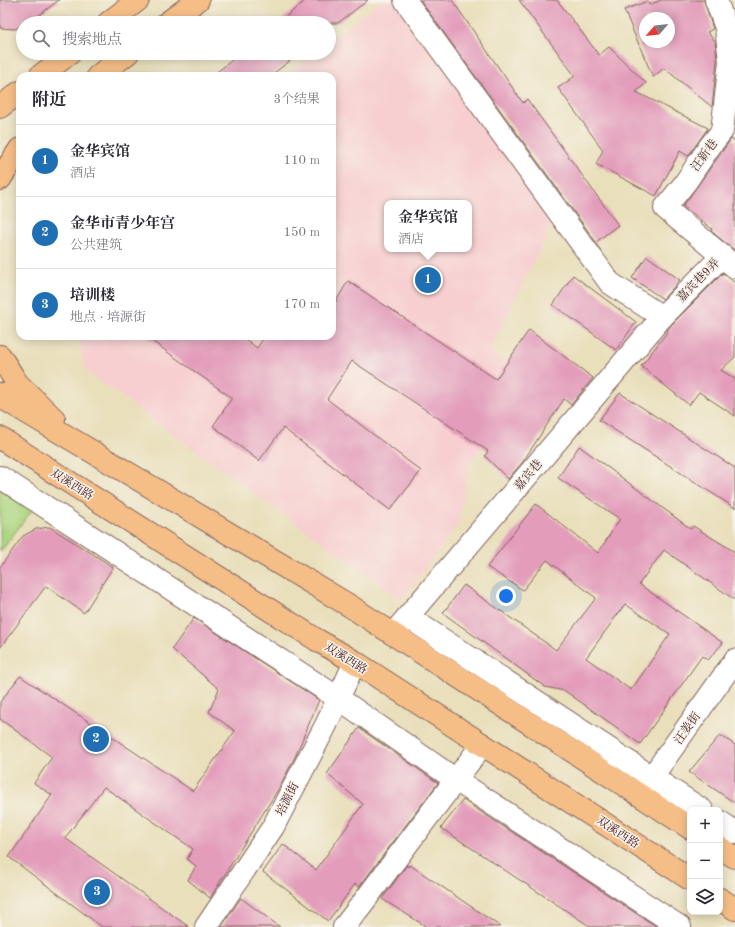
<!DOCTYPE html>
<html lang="zh">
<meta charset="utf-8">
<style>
:root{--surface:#fff;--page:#f7f7f7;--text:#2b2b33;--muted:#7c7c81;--line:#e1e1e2;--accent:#1f6fb2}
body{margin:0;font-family:"Old Standard TT","Noto Serif SC",serif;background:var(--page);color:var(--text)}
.controls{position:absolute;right:12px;bottom:12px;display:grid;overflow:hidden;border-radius:8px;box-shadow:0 2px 10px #0003}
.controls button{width:36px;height:36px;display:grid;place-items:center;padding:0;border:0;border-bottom:1px solid var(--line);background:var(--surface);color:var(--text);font:20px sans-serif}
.compass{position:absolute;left:639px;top:12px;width:36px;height:36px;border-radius:50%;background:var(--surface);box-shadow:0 2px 10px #0003;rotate:242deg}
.you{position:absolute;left:506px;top:596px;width:14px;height:14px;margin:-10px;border:3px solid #fff;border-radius:50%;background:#1a73e8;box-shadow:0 0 0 6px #1a73e833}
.badge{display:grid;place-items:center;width:26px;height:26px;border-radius:50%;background:var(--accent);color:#fff;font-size:13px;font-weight:700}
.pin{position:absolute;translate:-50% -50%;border:2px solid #fff;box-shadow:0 1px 4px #0006}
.popup{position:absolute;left:384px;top:200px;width:88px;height:52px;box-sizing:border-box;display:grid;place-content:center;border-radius:8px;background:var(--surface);filter:drop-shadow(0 1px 3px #0005);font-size:13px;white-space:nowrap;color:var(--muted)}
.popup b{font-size:15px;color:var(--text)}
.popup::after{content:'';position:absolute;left:50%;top:100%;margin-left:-8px;border:8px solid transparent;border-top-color:var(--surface)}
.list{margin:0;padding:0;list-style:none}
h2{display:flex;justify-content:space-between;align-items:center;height:52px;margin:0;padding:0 16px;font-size:17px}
h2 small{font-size:13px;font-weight:400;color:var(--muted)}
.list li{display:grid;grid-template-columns:26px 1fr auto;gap:12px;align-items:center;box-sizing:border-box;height:72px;padding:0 16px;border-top:1px solid var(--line)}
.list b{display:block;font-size:15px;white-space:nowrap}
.list p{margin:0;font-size:13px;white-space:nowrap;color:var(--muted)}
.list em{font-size:13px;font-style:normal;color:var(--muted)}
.icon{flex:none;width:22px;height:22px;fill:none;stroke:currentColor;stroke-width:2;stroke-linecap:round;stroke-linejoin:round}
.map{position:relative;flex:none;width:735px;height:927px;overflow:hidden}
.search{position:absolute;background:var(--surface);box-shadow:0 2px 10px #0003;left:16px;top:16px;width:320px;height:44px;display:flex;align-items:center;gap:10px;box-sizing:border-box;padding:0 14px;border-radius:22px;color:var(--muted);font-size:15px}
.panel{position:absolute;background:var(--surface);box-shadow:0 2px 10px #0003;left:16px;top:72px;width:320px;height:268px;border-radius:12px}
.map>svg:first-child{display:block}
.built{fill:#f7cfd0;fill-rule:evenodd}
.green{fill:#aed781;stroke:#7c7b56}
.building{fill:#e39dbb;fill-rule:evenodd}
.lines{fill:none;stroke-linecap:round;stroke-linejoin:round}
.minor-casing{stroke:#82625d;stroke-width:24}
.major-casing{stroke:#82625d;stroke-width:24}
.minor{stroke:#fff;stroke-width:22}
.major{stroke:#f6be87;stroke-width:22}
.labels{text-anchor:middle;stroke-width:3;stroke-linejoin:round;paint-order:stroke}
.street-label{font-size:12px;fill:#4a1f2b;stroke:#f7f3e8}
</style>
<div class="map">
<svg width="735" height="927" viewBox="0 0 735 927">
<rect width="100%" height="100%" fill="#f7f3e8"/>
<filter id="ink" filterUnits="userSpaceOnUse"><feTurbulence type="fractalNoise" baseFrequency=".025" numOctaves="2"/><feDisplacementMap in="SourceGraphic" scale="8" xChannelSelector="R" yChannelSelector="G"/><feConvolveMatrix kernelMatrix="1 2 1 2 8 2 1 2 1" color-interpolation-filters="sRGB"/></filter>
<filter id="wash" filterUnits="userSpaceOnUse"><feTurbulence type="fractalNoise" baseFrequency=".012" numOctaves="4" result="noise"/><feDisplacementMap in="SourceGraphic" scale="16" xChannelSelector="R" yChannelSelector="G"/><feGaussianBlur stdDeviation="0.9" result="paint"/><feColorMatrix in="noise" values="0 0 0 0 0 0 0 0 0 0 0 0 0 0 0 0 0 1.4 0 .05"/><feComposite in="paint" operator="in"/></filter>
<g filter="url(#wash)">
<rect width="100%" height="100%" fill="#e9dfbb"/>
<!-- built -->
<path class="built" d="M382 0H395L552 224 490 349 524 384 469 465 458 524 402 600 86 371 77 336H332V76H285L315 53H329V42ZM387 203H469V249H387Z"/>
<!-- green -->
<polygon class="green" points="0,488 35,506 0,552"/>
<g id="blocks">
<!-- building -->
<g class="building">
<polygon points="0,0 59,0 34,19 26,23 23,23 23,25 15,29 0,28"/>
<polygon points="306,0 368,0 338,23 278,23"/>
<polygon points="420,0 452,0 523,103 527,99 618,225 596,242"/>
<polygon points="519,0 557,0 599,55 609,47 646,83 636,92 708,128 688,156 680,151 656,196 596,164 603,150 558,88 575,76"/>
<path d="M661 0H704L713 29 707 32 715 41 717 61 712 107 664 68 653 77 624 10 648 1 649 5ZM645 18H669V42H645Z"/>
<polygon points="241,53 300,53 270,76 212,76"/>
<polygon points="731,139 735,141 735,251 711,231 712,229 683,206"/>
<polygon points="647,256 680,280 663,299 632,278"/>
<polygon points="723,273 735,283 735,357 721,370 735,379 735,416 699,392 689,405 641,366 668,331 667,330 671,325"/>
<polygon points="573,275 636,322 616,350 553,305"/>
<polygon points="348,281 496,379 529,330 593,378 571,405 564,399 522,463 508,479 485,456 488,451 352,361 327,399 421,471 390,510 283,428 259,461 213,426 232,398 145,336 241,336 257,348 265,336 332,336 332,308"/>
<polygon points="620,393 735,468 735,508 599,420"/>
<path d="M579 446 691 529 693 526 735 552V600L664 550 639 584 723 643 708 660 702 656 640 744 565 691 545 687 443 613 464 585 556 650 596 598 547 560 523 590 487 567 536 504 598 553 620 519 558 478ZM625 604 670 634 631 690 586 658Z"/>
<polygon points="50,527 113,567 84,613 46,586 0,648 0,567 23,536 36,529"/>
<polygon points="194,618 319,700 295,757 279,788 210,898 188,880 196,866 187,859 193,849 104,787 65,838 189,927 102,927 9,857 52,795 34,783 52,757 0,719 0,702 20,676 193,791 235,731 209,712 219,689 172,649"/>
<polygon points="359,728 438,783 359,887 355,884 328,921 263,872 283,844 316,870 363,804 327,774"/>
<polygon points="720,735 735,745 735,803 689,772"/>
<polygon points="463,800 657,927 591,927 441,828"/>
<polygon points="407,865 408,867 410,865 501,927 427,927 382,899"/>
<polygon points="241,898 280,927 221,927"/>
</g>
</g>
</g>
<g filter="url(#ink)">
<use href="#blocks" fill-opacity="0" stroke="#82625d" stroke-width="1"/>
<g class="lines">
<defs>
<g id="minor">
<polyline points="405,0 610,283 662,317"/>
<polyline points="716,0 726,28 730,61 722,131 710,146 685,183 665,208 722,256"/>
<polyline points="0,477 338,698 456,780 680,927"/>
<polyline points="408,617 702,810"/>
<polyline points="393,634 662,317 722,256 735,267"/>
<polyline points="644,788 735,660"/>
<polyline points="720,822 735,832"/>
<polyline points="206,927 273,827 326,725 355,662"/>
<polyline points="344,927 362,904 482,745"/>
</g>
<g id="major">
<polyline points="108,23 138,0"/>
<polyline points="167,23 198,0"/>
<polyline points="40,76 70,53"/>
<polyline points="98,76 128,53"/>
<polyline points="0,107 20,92"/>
<polyline points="0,179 20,149"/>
<polyline points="0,356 17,383 54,419"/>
<polyline points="0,394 6,400 350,606 690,828"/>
<polyline points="0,438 317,640 355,662 690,879"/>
<polyline points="720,848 735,857"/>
<polyline points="720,899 735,909"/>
</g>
</defs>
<!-- minor casing -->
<use href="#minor" class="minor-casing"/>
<!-- major casing -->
<use href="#major" class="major-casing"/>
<!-- minor -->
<use href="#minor" class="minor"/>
<!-- major -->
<use href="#major" class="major"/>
</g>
</g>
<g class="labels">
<!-- street labels -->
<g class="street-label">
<text transform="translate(704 155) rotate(-54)" y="4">汪新巷</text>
<text transform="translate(698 280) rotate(-46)" y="4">嘉宾巷9弄</text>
<text transform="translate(528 475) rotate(-50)" y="4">嘉宾巷</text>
<text transform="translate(72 484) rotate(32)" y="4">双溪西路</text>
<text transform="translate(346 658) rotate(32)" y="4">双溪西路</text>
<text transform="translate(687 728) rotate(-55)" y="4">汪姜街</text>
<text transform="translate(287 799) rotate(-63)" y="4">培源街</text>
<text transform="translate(618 832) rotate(33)" y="4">双溪西路</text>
</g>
</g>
</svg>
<div class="controls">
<button>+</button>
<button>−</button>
<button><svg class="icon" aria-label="layers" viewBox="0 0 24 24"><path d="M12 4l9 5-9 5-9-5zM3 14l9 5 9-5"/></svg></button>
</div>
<svg class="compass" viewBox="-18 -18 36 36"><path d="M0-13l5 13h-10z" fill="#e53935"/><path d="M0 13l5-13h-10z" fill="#7c7c81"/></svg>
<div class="you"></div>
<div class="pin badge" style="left:428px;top:280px">1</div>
<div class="popup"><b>金华宾馆</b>酒店</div>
<div class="pin badge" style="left:96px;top:739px">2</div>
<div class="pin badge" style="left:97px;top:892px">3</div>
<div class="search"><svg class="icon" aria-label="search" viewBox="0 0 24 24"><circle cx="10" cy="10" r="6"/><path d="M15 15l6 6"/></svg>搜索地点</div>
<section class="panel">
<h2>附近<small>3个结果</small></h2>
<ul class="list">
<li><span class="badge">1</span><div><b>金华宾馆</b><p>酒店</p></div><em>110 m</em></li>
<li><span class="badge">2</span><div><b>金华市青少年宫</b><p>公共建筑</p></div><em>150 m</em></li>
<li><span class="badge">3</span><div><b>培训楼</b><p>地点 · 培源街</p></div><em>170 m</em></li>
</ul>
</section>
</div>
